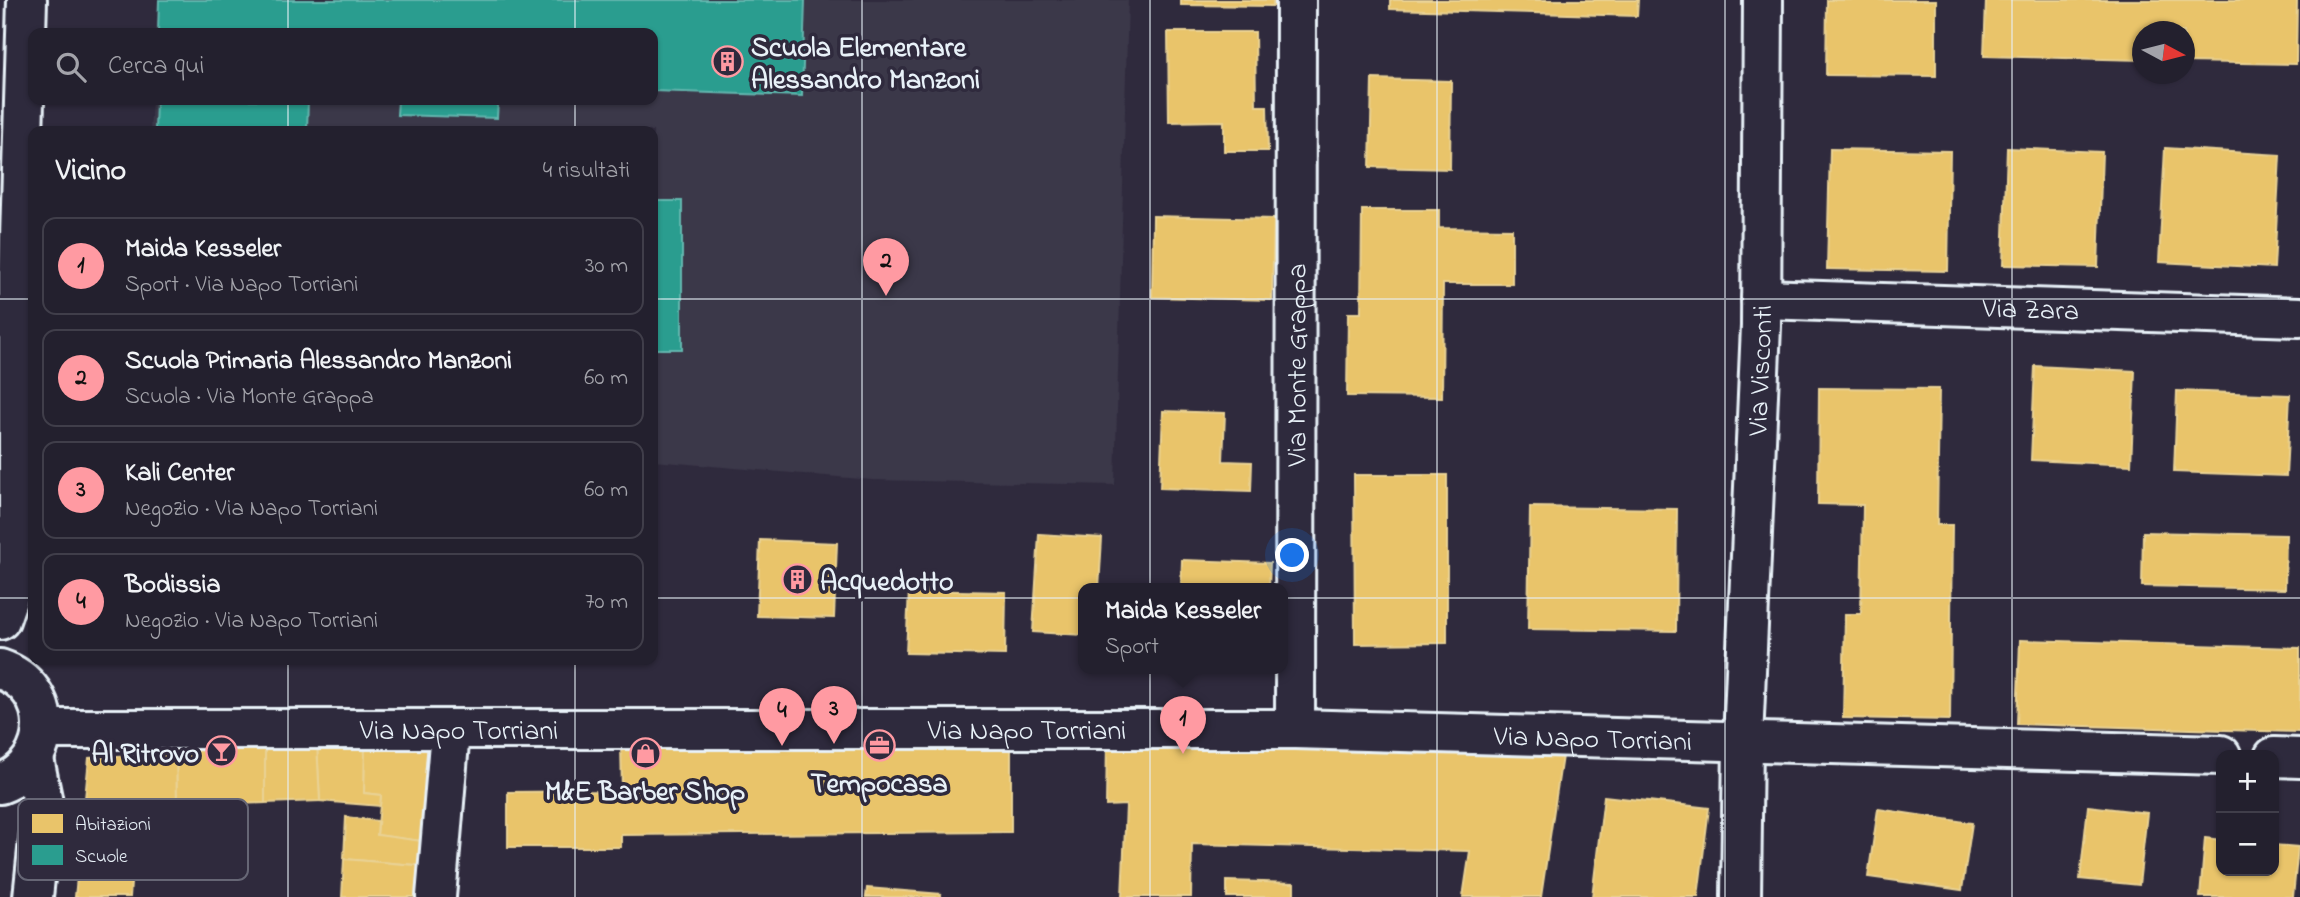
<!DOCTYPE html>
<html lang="it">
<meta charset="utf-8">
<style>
:root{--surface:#23202e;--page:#2f2d3a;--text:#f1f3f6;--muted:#a3a3aa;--line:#403e4a;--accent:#ff9aa2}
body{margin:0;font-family:"Indie Flower",sans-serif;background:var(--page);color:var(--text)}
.controls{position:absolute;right:21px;bottom:21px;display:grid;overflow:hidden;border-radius:14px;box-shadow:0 2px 5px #0004}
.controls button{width:63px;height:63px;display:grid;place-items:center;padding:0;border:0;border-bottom:2px solid var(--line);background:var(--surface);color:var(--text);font:35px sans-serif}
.compass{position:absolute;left:2132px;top:21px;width:63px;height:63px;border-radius:50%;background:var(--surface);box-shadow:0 2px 5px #0004;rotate:97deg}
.you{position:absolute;left:1293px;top:556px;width:24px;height:24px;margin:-18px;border:5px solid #fff;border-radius:50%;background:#1a73e8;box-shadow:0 0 0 10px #1a73e833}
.badge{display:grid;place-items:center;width:46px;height:46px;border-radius:50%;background:var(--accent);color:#111;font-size:23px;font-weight:700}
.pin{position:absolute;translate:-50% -58px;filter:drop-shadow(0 2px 4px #0008)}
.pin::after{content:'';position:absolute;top:37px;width:24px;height:21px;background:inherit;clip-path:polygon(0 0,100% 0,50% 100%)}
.popup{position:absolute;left:1078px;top:583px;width:210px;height:91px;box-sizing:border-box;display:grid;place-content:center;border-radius:14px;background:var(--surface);filter:drop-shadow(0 2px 5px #0005);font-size:23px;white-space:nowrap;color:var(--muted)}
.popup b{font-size:26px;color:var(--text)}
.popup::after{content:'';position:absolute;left:50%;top:100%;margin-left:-14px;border:14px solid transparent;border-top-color:var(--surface)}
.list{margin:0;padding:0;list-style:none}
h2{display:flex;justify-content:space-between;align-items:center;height:91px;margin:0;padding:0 28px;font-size:30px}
h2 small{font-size:23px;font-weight:400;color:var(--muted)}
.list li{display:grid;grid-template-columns:46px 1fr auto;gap:21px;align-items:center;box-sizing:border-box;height:98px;margin:0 14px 14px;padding:0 14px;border:2px solid var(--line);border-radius:14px}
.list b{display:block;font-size:26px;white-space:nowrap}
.list p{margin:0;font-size:23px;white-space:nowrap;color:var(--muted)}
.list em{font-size:23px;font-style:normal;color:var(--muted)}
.icon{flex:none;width:38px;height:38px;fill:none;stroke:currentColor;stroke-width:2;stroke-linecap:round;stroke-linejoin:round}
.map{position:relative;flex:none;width:2300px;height:897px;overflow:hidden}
.search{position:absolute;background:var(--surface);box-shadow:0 2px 5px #0004;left:28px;top:28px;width:630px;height:77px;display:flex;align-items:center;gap:18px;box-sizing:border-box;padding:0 24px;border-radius:14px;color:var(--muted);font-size:26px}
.panel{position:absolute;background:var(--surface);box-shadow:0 2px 5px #0004;left:28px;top:126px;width:630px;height:539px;border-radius:14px}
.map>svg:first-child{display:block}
.built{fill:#3b3749}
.homes{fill:#e9c46a;stroke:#e9d295;stroke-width:2}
.schools{fill:#2a9d8f;stroke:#63b6ae;stroke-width:2}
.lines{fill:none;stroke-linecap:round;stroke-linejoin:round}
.minor-casing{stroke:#e8f1f8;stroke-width:44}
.minor{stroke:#2f2a3d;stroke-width:38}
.grid{fill:none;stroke:#e8f1f8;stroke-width:2;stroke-opacity:0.55}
.labels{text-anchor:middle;stroke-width:7;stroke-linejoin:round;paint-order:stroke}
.poi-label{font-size:28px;font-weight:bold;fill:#e8f1f8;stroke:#2f2a3d;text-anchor:start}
.street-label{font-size:28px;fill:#e8f1f8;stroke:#2f2a3d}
.key{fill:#2f2a3d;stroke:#666675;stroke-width:2}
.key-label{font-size:19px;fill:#e8f1f8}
</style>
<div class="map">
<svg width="2300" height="897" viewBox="0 0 2300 897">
<rect width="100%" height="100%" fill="#2f2a3d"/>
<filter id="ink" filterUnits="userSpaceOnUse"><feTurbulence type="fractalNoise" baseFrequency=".0143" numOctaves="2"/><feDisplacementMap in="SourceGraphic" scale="14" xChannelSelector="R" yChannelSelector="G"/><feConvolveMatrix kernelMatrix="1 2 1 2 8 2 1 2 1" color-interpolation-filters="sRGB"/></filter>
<g filter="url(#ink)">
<!-- built -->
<polygon class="built" points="158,0 1128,0 1115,485 872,480 654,461 653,520 653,131 150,131 152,100 653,100 653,33 156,33"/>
<!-- homes -->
<g class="homes">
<polygon points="1181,0 1273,0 1273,6 1181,5"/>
<polygon points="1390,0 1638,0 1637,16 1390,9"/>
<polygon points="1827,0 1936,0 1936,76 1826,75"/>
<polygon points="1986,0 2297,0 2296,64 2184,62 2184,32 2142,32 2142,60 1984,56"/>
<polygon points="1168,32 1255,32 1256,106 1267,106 1268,151 1224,151 1224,121 1169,122"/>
<polygon points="1372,79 1451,81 1450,169 1370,167"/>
<polygon points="2007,148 2102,152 2098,267 2003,265"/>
<polygon points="2165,148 2280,155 2274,268 2159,262"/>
<polygon points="1830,149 1950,151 1948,271 1827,269"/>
<polygon points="1362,210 1439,210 1439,228 1512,229 1512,284 1443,284 1442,397 1347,396 1348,313 1361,313"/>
<polygon points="1153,216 1274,219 1272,300 1152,297"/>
<polygon points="2035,366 2135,371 2131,465 2031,460"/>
<polygon points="1819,388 1939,389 1937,525 1952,525 1950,720 1843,718 1845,614 1861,614 1863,505 1818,504"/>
<polygon points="2177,391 2290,395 2286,476 2174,472"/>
<polygon points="1163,411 1225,413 1223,461 1252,462 1251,491 1160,488"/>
<polygon points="1354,475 1447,475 1447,643 1355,644"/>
<polygon points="1530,507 1677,509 1676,631 1528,629"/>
<polygon points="2143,532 2286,535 2285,589 2142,586"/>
<polygon points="1039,534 1102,538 1099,588 1083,588 1083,635 1033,632"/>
<polygon points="760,540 837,543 834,618 757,616"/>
<polygon points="1182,560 1270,563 1269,588 1181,588"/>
<polygon points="909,590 1006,592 1005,655 906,653"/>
<polygon points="2020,640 2300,648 2300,732 2017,724"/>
<polygon points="439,735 429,842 377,835 381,795 364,793 365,740"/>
<polygon points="365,740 364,793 381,795 380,806 320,801 317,743"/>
<polygon points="1107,740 1562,756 1541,897 1463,897 1470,851 1192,844 1191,897 1122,897 1126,805 1106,806"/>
<polygon points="1011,741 1011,832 621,835 621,847 508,847 508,792 622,791 621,744"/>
<polygon points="317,743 320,801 265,803 265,747"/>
<polygon points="265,747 265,803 177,806 176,752"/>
<polygon points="176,752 177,806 137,807 134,839 82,829 89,758"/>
<polygon points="1604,796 1709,808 1698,897 1592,897"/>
<polygon points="2088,806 2147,813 2139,885 2080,879"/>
<polygon points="1878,809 1972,823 1962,890 1868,877"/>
<polygon points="346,817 378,821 377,835 429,842 427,866 344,859"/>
<polygon points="82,829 134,839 130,897 75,897"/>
<polygon points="2205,838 2221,840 2221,871 2274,871 2274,845 2298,847 2293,897 2200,897"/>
<polygon points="344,859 427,866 424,897 342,897"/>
<polygon points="1227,881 1294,883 1294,897 1227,897"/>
<polygon points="867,888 941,894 940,897 866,897"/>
</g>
<!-- schools -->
<g class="schools">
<polygon points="159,0 805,0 802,96 653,91 653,33 158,33"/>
<polygon points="156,100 308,100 307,131 155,131"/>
<polygon points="398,100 498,100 497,118 397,115"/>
<rect x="653" y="201" width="29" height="148"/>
</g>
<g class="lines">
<defs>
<g id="minor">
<path id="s1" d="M1761 299 2300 317"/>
<polyline points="0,620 19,565 19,272 27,0"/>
<path d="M0 669C57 688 55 764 0 784"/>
<path id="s2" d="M43 729H1295L2221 755"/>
<path id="s3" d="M1295 729 1296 0"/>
<polyline points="2274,757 2300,758"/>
<polyline points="33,897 43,803 34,759"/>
<polyline points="436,897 450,731"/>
<path id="s4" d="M1741 897 1743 740 1761 326 1763 0"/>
</g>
</defs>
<!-- minor casing -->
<use href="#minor" class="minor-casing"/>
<!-- minor -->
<use href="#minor" class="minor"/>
</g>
</g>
<!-- grid -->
<path class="grid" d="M288 0V33M575 0V33M862 0V897M1150 0V897M1437 0V897M1725 0V897M2012 0V897M288 100V131M575 100V131M0 299H33M653 299H2300M0 598H33M653 598H2300M288 660V897M575 660V897"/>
<!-- icons -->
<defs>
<symbol id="building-ring" viewBox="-11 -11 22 22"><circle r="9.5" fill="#2f2a3d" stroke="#ff9aa2" stroke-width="1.5"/><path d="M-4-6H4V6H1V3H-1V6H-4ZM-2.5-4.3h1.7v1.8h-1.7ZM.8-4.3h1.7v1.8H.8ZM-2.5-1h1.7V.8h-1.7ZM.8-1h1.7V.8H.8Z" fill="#ff9aa2"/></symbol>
<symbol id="office-ring" viewBox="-11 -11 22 22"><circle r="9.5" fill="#2f2a3d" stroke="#ff9aa2" stroke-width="1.5"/><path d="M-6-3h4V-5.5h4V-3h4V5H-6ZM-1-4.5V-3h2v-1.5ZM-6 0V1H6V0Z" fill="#ff9aa2"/></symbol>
<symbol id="bar-ring" viewBox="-11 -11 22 22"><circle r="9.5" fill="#2f2a3d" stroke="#ff9aa2" stroke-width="1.5"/><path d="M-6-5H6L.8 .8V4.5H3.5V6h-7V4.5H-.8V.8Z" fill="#ff9aa2"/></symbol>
<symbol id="shop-ring" viewBox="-11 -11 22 22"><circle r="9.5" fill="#2f2a3d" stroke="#ff9aa2" stroke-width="1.5"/><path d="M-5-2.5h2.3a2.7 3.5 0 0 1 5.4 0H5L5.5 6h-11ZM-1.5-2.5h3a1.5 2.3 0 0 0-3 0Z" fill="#ff9aa2"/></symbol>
</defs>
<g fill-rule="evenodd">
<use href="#building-ring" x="710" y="44" width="35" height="35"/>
<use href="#building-ring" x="780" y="562" width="35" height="35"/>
<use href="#office-ring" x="862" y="728" width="35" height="35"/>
<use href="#bar-ring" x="204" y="734" width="35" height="35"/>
<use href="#shop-ring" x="628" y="736" width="35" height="35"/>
</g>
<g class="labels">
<!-- poi labels -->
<g class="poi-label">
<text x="751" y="56">Scuola Elementare<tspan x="751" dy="32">Alessandro Manzoni</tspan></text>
<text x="820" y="590">Acquedotto</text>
<text x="199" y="762" text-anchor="end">Al Ritrovo</text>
<text x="879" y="792" text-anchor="middle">Tempocasa</text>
<text x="645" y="800" text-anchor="middle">M&amp;E Barber Shop</text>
</g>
<!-- street labels -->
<g class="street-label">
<text dy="10" stroke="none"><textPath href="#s1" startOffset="270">Via Zara</textPath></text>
<text dy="10" stroke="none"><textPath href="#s3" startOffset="364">Via Monte Grappa</textPath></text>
<text dy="10" stroke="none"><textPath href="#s4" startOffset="527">Via Visconti</textPath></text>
<text dy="10" stroke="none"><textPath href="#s2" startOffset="984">Via Napo Torriani</textPath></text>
<text dy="10" stroke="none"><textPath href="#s2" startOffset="416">Via Napo Torriani</textPath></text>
<text dy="10" stroke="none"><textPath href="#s2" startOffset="1550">Via Napo Torriani</textPath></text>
</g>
</g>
<!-- legend -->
<rect x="18" y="799" width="230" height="81" rx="10" class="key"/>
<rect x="32" y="814" width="31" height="19" fill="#e9c46a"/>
<rect x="32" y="845" width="31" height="20" fill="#2a9d8f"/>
<g class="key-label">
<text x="75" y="830">Abitazioni</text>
<text x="75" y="862">Scuole</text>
</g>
</svg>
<div class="controls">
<button>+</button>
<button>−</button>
</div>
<svg class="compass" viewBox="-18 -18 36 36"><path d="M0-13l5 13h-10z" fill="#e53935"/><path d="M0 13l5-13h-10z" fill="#a3a3aa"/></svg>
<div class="you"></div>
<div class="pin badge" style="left:1183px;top:754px">1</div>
<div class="popup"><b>Maida Kesseler</b>Sport</div>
<div class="pin badge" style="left:886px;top:296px">2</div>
<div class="pin badge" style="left:834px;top:744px">3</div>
<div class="pin badge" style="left:782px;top:746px">4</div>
<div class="search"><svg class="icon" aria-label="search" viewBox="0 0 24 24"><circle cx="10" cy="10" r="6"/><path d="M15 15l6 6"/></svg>Cerca qui</div>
<section class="panel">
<h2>Vicino<small>4 risultati</small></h2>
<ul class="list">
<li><span class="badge">1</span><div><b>Maida Kesseler</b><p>Sport · Via Napo Torriani</p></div><em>30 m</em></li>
<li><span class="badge">2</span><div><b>Scuola Primaria Alessandro Manzoni</b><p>Scuola · Via Monte Grappa</p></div><em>60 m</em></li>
<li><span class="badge">3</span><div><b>Kali Center</b><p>Negozio · Via Napo Torriani</p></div><em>60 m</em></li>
<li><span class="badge">4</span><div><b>Bodissia</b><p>Negozio · Via Napo Torriani</p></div><em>70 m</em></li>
</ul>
</section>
</div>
